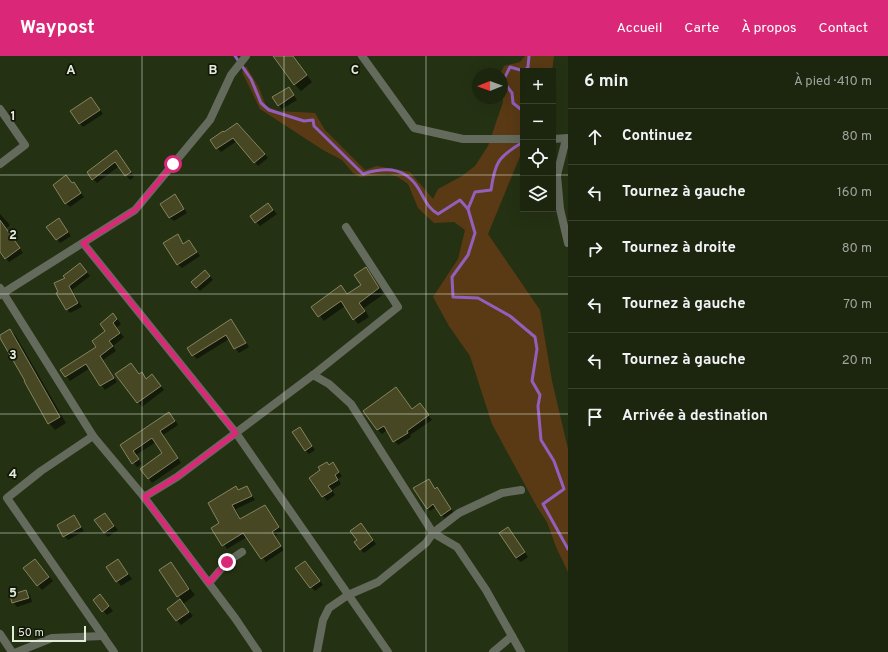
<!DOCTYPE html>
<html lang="fr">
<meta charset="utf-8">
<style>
:root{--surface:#1c250e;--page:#252d17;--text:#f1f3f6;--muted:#a0a59e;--line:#3a422e;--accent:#db2777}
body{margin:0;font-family:Overpass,sans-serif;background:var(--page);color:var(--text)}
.controls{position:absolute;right:12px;top:12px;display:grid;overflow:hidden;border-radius:0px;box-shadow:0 4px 16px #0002}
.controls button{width:36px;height:36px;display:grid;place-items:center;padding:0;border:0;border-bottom:1px solid var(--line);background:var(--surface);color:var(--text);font:20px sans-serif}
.compass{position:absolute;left:472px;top:12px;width:36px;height:36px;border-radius:50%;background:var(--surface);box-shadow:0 4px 16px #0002;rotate:269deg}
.scale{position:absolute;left:12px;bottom:10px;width:74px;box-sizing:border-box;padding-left:4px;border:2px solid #e4edda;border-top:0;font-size:11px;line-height:14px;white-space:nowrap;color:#e4edda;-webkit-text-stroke:3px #12170a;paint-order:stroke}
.stop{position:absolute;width:12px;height:12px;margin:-9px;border:3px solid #db2777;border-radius:50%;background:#fff}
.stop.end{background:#db2777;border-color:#fff;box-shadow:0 1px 4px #0008}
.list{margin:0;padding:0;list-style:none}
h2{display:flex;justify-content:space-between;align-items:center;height:52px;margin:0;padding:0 16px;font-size:17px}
h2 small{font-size:13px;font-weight:400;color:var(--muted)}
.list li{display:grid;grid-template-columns:26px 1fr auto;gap:12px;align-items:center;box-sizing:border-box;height:56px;padding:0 16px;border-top:1px solid var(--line)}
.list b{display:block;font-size:15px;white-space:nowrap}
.list em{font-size:13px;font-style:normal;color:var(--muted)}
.icon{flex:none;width:22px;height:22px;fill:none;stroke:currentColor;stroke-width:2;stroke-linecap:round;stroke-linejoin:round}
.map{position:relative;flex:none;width:568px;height:596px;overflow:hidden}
header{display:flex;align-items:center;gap:24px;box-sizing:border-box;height:56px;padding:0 20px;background:var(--accent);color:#fff}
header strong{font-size:19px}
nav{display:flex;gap:22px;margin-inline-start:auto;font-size:14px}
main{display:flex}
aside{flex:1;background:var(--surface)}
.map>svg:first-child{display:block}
.green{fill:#5a3a15}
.shadow{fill:#0007}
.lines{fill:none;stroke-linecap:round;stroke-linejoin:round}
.stream{stroke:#9260bc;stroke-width:3}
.building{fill:#474723;stroke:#84845e}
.street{stroke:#646b5d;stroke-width:8}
.route{stroke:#db2777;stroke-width:5}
.grid{fill:none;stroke:#e4edda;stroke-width:1;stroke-opacity:0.55}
.grid-label{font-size:13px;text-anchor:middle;font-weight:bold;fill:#e4edda;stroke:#12170a;stroke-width:3.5;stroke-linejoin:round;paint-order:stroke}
</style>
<header>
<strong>Waypost</strong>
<nav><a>Accueil</a><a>Carte</a><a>À propos</a><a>Contact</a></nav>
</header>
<main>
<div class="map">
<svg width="568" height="596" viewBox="0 0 568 596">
<rect width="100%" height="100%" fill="#253113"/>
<!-- green -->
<polygon class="green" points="525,0 554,0 552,15 523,15 523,93 488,178 540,254 552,325 568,393 568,516 556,491 547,466 537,451 492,368 470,300 449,270 433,241 458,203 465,174 454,166 434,167 418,152 408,128 398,121 389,118 360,121 353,117 342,104 323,94 260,53 242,16 246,10 259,32 266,50 278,55 315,57 325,74 365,114 377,110 410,116 433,143 438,133 462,120 475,110 488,90 503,46 502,18 500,18 504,10 520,6"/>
<!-- shadow -->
<g class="shadow">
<polygon points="280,0 293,0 312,26 301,35 294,28"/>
<polygon points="289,32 297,44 282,53 278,49"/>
<polygon points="91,42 103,58 83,71 79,67"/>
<polygon points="223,76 250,81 268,102 258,110 237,85 221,96 217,92"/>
<polygon points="116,95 134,121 130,124 119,110 97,127 93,123"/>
<polygon points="74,127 84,141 70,151 66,147"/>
<polygon points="175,139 187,157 174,165 169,161"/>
<polygon points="268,148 277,158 260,170 256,166"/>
<polygon points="0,158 10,169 6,173 23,197 9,206 0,195"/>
<polygon points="59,163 71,180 60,187 47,171"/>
<polygon points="177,180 184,188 189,185 200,200 182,212 177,208"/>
<polygon points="80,208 90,220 72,234 82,251 70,257 67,253 60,236 66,222"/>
<polygon points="366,213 384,238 364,252 369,261 358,268 345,250 324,265 313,251 341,230 348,238 362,229"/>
<polygon points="209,219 213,224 200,235 196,231"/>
<polygon points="117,263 121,268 116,272 124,281 113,290 116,295 103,304 117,326 105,334 90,312 70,325 62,314 98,291 107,275 101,268"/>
<polygon points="231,264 249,291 239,297 229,283 197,303 193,299"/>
<polygon points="10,274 16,280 66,367 55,374 49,367"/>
<polygon points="131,308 140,319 142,317 147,323 152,320 164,334 142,351 116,318"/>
<polygon points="400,337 413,354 420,348 432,364 410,379 411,381 398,389 387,374 382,378 378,374 364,355"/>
<polygon points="173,361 178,369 163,379 181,407 152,427 142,413 164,398 156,386 136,399 142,408 137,411 121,390"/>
<polygon points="300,373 315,394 309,398 305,394"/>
<polygon points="333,408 342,420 338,423 341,428 332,434 335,439 327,445 311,422"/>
<polygon points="429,424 436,434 437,432 440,435 453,456 444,462 436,451 430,455 428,452"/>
<polygon points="247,431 255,444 236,453 241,464 265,451 282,475 275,480 284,494 266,506 247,481 227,493 213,472 221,468 236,432 239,435"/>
<polygon points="105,458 118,474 108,481 104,477"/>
<polygon points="74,460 84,475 68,484 64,480"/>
<polygon points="508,472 528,501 521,506 516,502"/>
<polygon points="365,473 376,488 364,497 360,493"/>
<polygon points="35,504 53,525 42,534 24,513"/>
<polygon points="118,504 132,523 121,530 108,511"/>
<polygon points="170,507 195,539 183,548 193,560 181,569 168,553 181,543 160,515"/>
<polygon points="309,510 323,529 315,535 311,531"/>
<polygon points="26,535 30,539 32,546 17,551 13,546"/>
<polygon points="94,544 104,544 113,555 107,559"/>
</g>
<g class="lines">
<!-- stream -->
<g class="stream">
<path d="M235 0 251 23 261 47 269 54 304 65 313 64 314 70 363 118C389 110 408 112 421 137 426 146 429 153 438 158L460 144 468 153"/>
<polyline points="523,55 513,47 512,37 503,25 510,11 524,15 528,11 529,0"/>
<path d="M523 86C498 101 495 106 491 134L475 136 468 153 475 177 468 199 452 221 453 241 478 242 510 260 535 281 537 293 532 325 540 339 538 350 541 384 554 405 564 433 543 448 568 493"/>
</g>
</g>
<!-- building -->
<g class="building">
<polygon points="273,0 293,0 307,19 294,29"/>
<polygon points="289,31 294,39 278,50 272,41"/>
<polygon points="91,41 100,54 79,68 70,55"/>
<polygon points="237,67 265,98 254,107 233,82 216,93 210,84 223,75 224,76"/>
<polygon points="116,94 131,116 125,120 115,106 92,124 87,116"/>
<polygon points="66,119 72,127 74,126 81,137 65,148 53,129"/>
<polygon points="175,138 184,153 169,162 160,148"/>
<polygon points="268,147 273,154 255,167 250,160"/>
<polygon points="59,162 68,176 56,184 46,171"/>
<polygon points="0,164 20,192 5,203 0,196"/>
<polygon points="178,178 183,188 189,184 197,196 177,209 163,187"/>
<polygon points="80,207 87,216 69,230 78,247 66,254 56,237 58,236 54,227 65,222 63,220"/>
<polygon points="366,211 379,232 359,247 365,255 353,264 341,245 318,261 311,251 341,229 347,238 361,229 354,219"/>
<polygon points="205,214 210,220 196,232 191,226"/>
<polygon points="113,257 117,263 113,267 120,277 109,285 113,290 100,300 114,322 100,330 86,308 65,321 60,314 96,291 92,285 105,275 100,268"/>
<polygon points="231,263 246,287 234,293 226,279 192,300 187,292"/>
<polygon points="10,273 60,361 48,368 24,325 25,325 0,282 0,279"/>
<polygon points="131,307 139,318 142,316 146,323 152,318 161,330 137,347 115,318"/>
<polygon points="396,331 412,353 420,347 429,359 407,375 408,377 393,386 384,370 377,374 363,355"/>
<polygon points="169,356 175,365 160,375 178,402 148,423 140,413 162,397 152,382 133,395 139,403 132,408 120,389"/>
<polygon points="300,371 312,390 305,395 292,376"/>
<polygon points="327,406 329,409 333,406 339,416 335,419 338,424 328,430 332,435 322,441 309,422 320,414 318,411"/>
<polygon points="429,423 435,433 437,431 451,453 441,460 433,448 427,453 413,432"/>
<polygon points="236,430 238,434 247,430 252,440 232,449 240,463 265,449 279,471 272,476 281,490 261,503 243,477 222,490 211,472 219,467 208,447"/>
<polygon points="105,457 114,470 104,477 94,464"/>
<polygon points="74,459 81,471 63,481 57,469"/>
<polygon points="361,467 373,484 360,494 354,486 357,484 350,475"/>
<polygon points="508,471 525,496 516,502 499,477"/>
<polygon points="35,503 49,521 37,530 23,512"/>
<polygon points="118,503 128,518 116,526 106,511"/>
<polygon points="305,505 320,525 310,532 295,512"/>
<polygon points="171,506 189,533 177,541 159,514"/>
<polygon points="26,534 29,542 12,547 10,539"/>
<polygon points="100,538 109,550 102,556 93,544"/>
<polygon points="180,543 189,556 176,565 167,553"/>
</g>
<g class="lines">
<!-- street -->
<g class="street">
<polyline points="362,0 414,72 463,83 523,83"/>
<polyline points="0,53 25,89 0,108"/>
<polyline points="553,83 568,82"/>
<polyline points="566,83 557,119 560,153 568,187"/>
<polyline points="83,187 236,377 388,596"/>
<polyline points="0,232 93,380 144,441 235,562 258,596"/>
<polyline points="0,239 135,154 210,64 231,19 246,0"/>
<polyline points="313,319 329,328 351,348 433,477 457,491 486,534 521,596"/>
<polyline points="93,380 41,415 7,442 114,596"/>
<polyline points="144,441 177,421 313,319 398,251 346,171"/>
<polyline points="209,527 227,506 242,496"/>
<polyline points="0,578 12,596"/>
<polyline points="17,596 52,582 103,580"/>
<polyline points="317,596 323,564 329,552 348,539 378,526 426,487 433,477 459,457 502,437 521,434"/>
<polyline points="493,596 512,580"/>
</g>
</g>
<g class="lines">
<!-- route -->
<polyline class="route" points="173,108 135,154 83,187 236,377 177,421 144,441 209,527 227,506"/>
</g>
<!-- grid -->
<path class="grid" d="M142 0V596M284 0V596M426 0V596M0 119H523M553 119H568M0 238H568M0 358H568M0 477H568"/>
<g class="grid-label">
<text x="71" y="18">A</text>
<text x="213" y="18">B</text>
<text x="355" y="18">C</text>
<text x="13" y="64">1</text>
<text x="13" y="183">2</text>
<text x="13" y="303">3</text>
<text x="13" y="422">4</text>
<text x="13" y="541">5</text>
</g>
</svg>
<div class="controls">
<button>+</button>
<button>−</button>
<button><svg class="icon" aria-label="locate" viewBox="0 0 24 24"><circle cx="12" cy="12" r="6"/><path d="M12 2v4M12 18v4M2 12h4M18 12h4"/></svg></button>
<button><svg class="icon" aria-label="layers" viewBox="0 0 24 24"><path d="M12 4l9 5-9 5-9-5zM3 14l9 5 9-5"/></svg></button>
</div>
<svg class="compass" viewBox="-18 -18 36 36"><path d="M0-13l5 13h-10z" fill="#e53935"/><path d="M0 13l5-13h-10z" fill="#a0a59e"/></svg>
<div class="scale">50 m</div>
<div class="stop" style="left:173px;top:108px"></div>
<div class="stop end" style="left:227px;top:506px"></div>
</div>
<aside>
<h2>6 min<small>À pied · 410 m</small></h2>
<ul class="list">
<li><svg class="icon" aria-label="ahead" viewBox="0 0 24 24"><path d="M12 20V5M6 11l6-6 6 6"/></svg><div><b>Continuez</b></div><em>80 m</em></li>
<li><svg class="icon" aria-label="left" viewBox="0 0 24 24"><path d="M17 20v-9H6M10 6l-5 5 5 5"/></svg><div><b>Tournez à gauche</b></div><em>160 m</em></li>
<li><svg class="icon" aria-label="right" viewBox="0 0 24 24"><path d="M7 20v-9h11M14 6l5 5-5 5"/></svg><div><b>Tournez à droite</b></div><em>80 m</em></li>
<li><svg class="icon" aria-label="left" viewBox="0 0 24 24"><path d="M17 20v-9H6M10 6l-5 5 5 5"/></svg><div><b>Tournez à gauche</b></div><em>70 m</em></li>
<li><svg class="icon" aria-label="left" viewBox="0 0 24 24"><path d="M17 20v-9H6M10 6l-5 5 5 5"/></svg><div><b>Tournez à gauche</b></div><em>20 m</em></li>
<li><svg class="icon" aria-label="arrive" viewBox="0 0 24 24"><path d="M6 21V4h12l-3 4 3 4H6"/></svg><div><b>Arrivée à destination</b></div></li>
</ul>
</aside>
</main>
